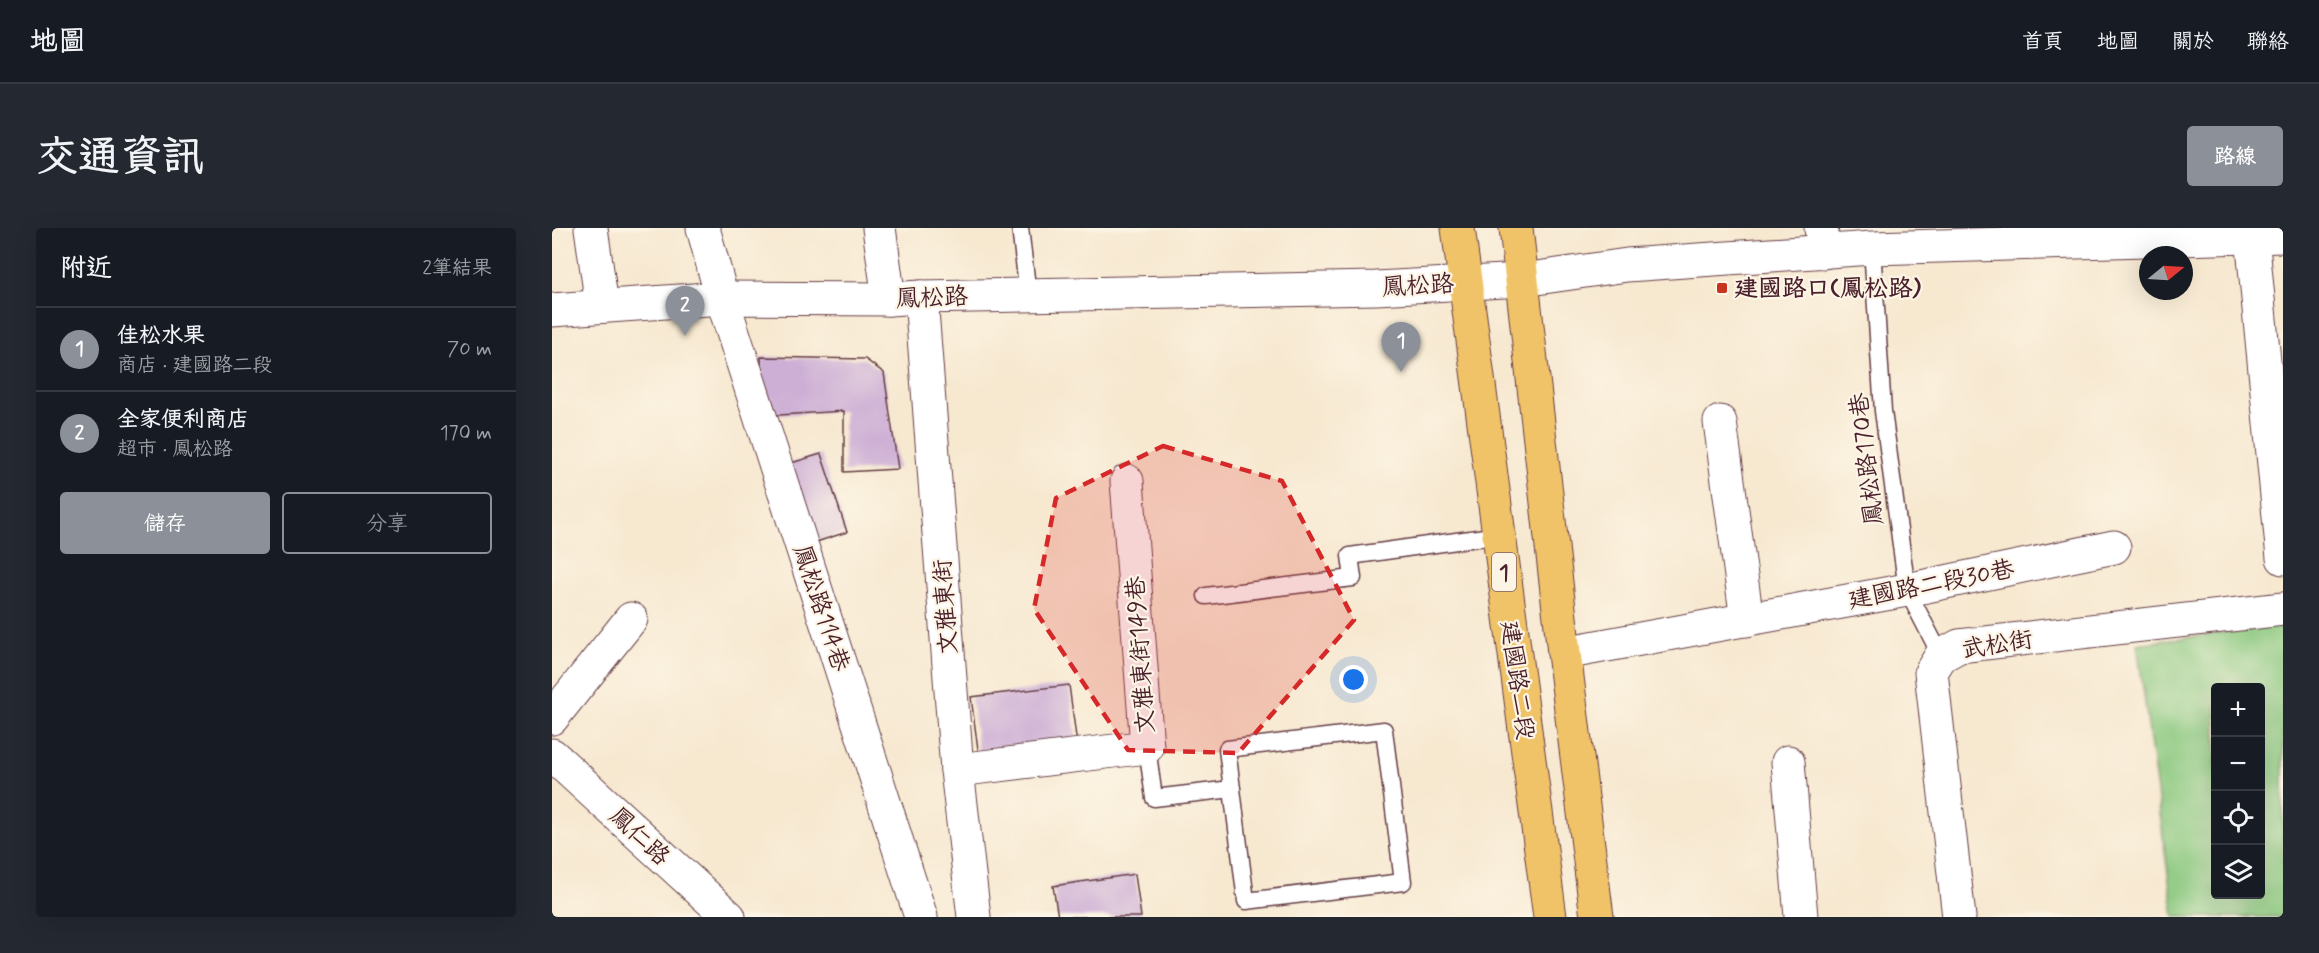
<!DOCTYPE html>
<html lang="zh-TW">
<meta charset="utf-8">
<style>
:root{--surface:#171b24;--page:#242831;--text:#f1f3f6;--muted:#9ea1a6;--line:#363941;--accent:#8c9099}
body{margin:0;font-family:Mynerve,"LXGW WenKai TC",sans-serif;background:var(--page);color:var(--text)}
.controls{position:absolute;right:18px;bottom:18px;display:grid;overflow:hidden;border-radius:6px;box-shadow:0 6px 24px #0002}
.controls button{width:54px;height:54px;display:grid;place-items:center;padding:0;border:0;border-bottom:2px solid var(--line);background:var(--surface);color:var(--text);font:30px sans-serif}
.compass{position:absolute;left:1587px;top:18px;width:54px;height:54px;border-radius:50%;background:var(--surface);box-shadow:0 6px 24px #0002;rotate:72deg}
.you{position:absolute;left:802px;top:452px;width:21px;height:21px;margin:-15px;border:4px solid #fff;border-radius:50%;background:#1a73e8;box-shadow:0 0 0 9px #1a73e833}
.badge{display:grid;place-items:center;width:39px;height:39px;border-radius:50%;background:var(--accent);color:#fff;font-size:20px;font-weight:700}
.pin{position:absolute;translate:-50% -50px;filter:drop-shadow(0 2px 3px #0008)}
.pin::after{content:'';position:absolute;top:32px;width:21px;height:18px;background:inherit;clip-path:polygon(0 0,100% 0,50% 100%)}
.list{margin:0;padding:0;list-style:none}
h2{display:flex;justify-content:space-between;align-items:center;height:78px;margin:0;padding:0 24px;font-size:26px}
h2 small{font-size:20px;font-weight:400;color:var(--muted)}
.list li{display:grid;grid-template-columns:39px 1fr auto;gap:18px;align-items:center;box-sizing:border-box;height:84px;padding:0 24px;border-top:2px solid var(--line)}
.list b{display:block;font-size:22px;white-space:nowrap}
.list p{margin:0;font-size:20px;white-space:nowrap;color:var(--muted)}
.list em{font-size:20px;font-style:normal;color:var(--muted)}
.actions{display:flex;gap:12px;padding:18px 24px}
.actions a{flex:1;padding:14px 0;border:2px solid var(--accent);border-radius:6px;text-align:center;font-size:21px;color:var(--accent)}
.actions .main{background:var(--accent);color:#fff}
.icon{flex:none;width:33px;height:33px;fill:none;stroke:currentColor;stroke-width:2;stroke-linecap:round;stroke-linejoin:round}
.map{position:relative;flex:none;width:1731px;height:689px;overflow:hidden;border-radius:6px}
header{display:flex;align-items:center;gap:36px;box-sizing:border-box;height:84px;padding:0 30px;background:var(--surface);border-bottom:2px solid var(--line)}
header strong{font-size:28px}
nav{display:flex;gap:33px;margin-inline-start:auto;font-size:21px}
.intro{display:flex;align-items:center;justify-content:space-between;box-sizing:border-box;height:144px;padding:0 36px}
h1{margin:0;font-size:42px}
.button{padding:15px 27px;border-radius:6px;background:var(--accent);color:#fff;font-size:21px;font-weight:700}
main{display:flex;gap:36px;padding:0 36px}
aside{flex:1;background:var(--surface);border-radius:6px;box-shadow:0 6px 24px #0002}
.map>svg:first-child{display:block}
.green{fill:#8ac87f;stroke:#6a7455;stroke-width:1.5;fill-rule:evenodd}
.building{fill:#cdafd5}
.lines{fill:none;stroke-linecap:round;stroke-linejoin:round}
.service-casing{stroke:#643d44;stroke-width:19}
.minor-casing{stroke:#643d44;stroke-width:35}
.tertiary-casing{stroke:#643d44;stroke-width:35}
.primary-casing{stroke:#643d44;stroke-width:35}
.service{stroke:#fff;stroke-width:16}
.minor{stroke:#fff;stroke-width:33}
.tertiary{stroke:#fff;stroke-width:33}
.primary{stroke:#f1c369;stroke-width:33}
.marked{fill:#d62828;fill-opacity:0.2;stroke:#d62828;stroke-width:4.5;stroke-dasharray:12 8;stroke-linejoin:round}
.poi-dot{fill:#c8321e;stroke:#fcf5e5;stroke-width:2}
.labels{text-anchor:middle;stroke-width:4.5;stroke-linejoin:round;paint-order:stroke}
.shield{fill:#fcf5e5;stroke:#7f5f63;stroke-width:1.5}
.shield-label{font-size:22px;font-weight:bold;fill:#4a1f2b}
.street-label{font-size:24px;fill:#4a1f2b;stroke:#fcf5e5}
.poi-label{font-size:24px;font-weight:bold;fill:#4a1f2b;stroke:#fcf5e5;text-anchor:start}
</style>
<header>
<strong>地圖</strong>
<nav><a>首頁</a><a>地圖</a><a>關於</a><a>聯絡</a></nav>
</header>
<div class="intro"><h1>交通資訊</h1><a class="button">路線</a></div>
<main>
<aside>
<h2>附近<small>2筆結果</small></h2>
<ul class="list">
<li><span class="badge">1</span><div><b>佳松水果</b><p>商店 · 建國路二段</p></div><em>70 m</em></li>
<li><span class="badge">2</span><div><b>全家便利商店</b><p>超市 · 鳳松路</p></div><em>170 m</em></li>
</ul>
<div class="actions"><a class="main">儲存</a><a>分享</a></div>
</aside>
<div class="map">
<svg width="1731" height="689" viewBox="0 0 1731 689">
<rect width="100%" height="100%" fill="#fcf5e5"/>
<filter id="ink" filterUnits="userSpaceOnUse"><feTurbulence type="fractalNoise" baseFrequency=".0167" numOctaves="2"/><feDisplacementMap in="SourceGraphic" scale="12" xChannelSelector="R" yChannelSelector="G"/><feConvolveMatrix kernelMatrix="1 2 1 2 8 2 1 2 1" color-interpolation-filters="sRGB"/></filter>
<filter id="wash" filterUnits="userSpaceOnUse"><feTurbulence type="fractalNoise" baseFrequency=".008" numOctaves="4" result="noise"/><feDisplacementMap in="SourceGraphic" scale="24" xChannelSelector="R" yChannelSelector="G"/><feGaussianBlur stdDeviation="1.35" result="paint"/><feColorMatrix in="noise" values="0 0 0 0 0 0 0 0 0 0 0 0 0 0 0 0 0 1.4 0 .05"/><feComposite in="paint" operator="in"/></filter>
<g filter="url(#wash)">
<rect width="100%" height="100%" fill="#f7e8d0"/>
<!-- green -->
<path class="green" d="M1729 397 1731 414V689H1622L1585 416ZM1664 460H1708V666H1664Z"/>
<g id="blocks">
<!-- building -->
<g class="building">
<polygon points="209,129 313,131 332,145 346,241 292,244 292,183 211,188"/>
<polygon points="269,226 295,304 252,318 226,239"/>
<polygon points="517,457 527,531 429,544 419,469"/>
<polygon points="583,646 589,689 506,689 501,658"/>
</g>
</g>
</g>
<g filter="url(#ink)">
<use href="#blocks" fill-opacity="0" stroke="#643d44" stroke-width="1.5"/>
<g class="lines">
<defs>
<g id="service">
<polyline points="468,0 476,67"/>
<polyline points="1320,20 1331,183 1355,362 1389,428"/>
<polyline points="654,368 801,350 798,328 947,307"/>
<polygon points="832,502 851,654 694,673 675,521"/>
<polyline points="595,519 602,570 680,561"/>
</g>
<g id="minor">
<polyline points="39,0 50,78"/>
<polyline points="151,0 170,70 369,689"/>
<polyline points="327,0 337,71"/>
<polyline points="1269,0 1272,24"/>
<polyline points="1700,8 1731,330"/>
<polyline points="369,69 405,542 422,689"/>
<polyline points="1168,194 1195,392"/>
<polyline points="1012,425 1355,362 1562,319"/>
<polyline points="0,490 79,391"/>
<polyline points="0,527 177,689"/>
<polyline points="1236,534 1249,689"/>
<polyline points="405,542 595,519 575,253"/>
<polyline points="1407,689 1379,444 1389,428 1407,418 1731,381"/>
</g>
<polyline id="tertiary" points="0,82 170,70 337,71 369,69 824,60 971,52 1075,37 1320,20 1731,8"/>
<g id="primary">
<polyline points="906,0 998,689"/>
<polyline points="964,0 1012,425 1045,689"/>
</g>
</defs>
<!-- service casing -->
<use href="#service" class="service-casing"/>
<!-- minor casing -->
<use href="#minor" class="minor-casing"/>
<!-- tertiary casing -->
<use href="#tertiary" class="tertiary-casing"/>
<!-- primary casing -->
<use href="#primary" class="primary-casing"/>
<!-- service -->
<use href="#service" class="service"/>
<!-- minor -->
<use href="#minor" class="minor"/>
<!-- tertiary -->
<use href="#tertiary" class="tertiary"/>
<!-- primary -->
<use href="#primary" class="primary"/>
</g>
</g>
<!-- marked area -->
<path class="marked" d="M611 218 730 253 802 392 686 525 576 522 482 381 504 270Z"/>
<!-- markers -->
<rect class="poi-dot" x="1164" y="54" width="12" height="12" rx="3"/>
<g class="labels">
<!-- shield labels -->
<rect class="shield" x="940" y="325" width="24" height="38" rx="4.5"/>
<g class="shield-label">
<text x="952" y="352">1</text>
</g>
<!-- street labels -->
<g class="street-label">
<text transform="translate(866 57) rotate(-3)" y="8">鳳松路</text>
<text transform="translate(380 69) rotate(-2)" y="8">鳳松路</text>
<text transform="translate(1314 231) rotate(-97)" y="8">鳳松路170巷</text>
<text transform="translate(1379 356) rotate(-11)" y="8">建國路二段30巷</text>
<text transform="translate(393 379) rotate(-94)" y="8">文雅東街</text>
<text transform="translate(270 380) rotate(72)" y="8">鳳松路114巷</text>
<text transform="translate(1445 416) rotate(-9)" y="8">武松街</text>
<text transform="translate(588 427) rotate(-94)" y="8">文雅東街149巷</text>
<text transform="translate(966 452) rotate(82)" y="8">建國路二段</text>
<text transform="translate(88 608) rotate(43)" y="8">鳳仁路</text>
</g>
<!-- poi labels -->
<g class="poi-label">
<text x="1182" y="68">建國路口(鳳松路)</text>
</g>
</g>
</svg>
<div class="controls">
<button>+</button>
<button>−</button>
<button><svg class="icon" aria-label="locate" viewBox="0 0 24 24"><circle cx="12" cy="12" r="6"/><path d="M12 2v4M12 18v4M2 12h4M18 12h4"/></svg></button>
<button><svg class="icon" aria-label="layers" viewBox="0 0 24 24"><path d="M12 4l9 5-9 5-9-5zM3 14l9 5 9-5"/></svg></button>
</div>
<svg class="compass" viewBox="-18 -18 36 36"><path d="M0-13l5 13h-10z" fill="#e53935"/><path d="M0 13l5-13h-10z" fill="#9ea1a6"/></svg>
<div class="you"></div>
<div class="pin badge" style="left:849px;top:144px">1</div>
<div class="pin badge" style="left:133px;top:108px">2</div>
</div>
</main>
